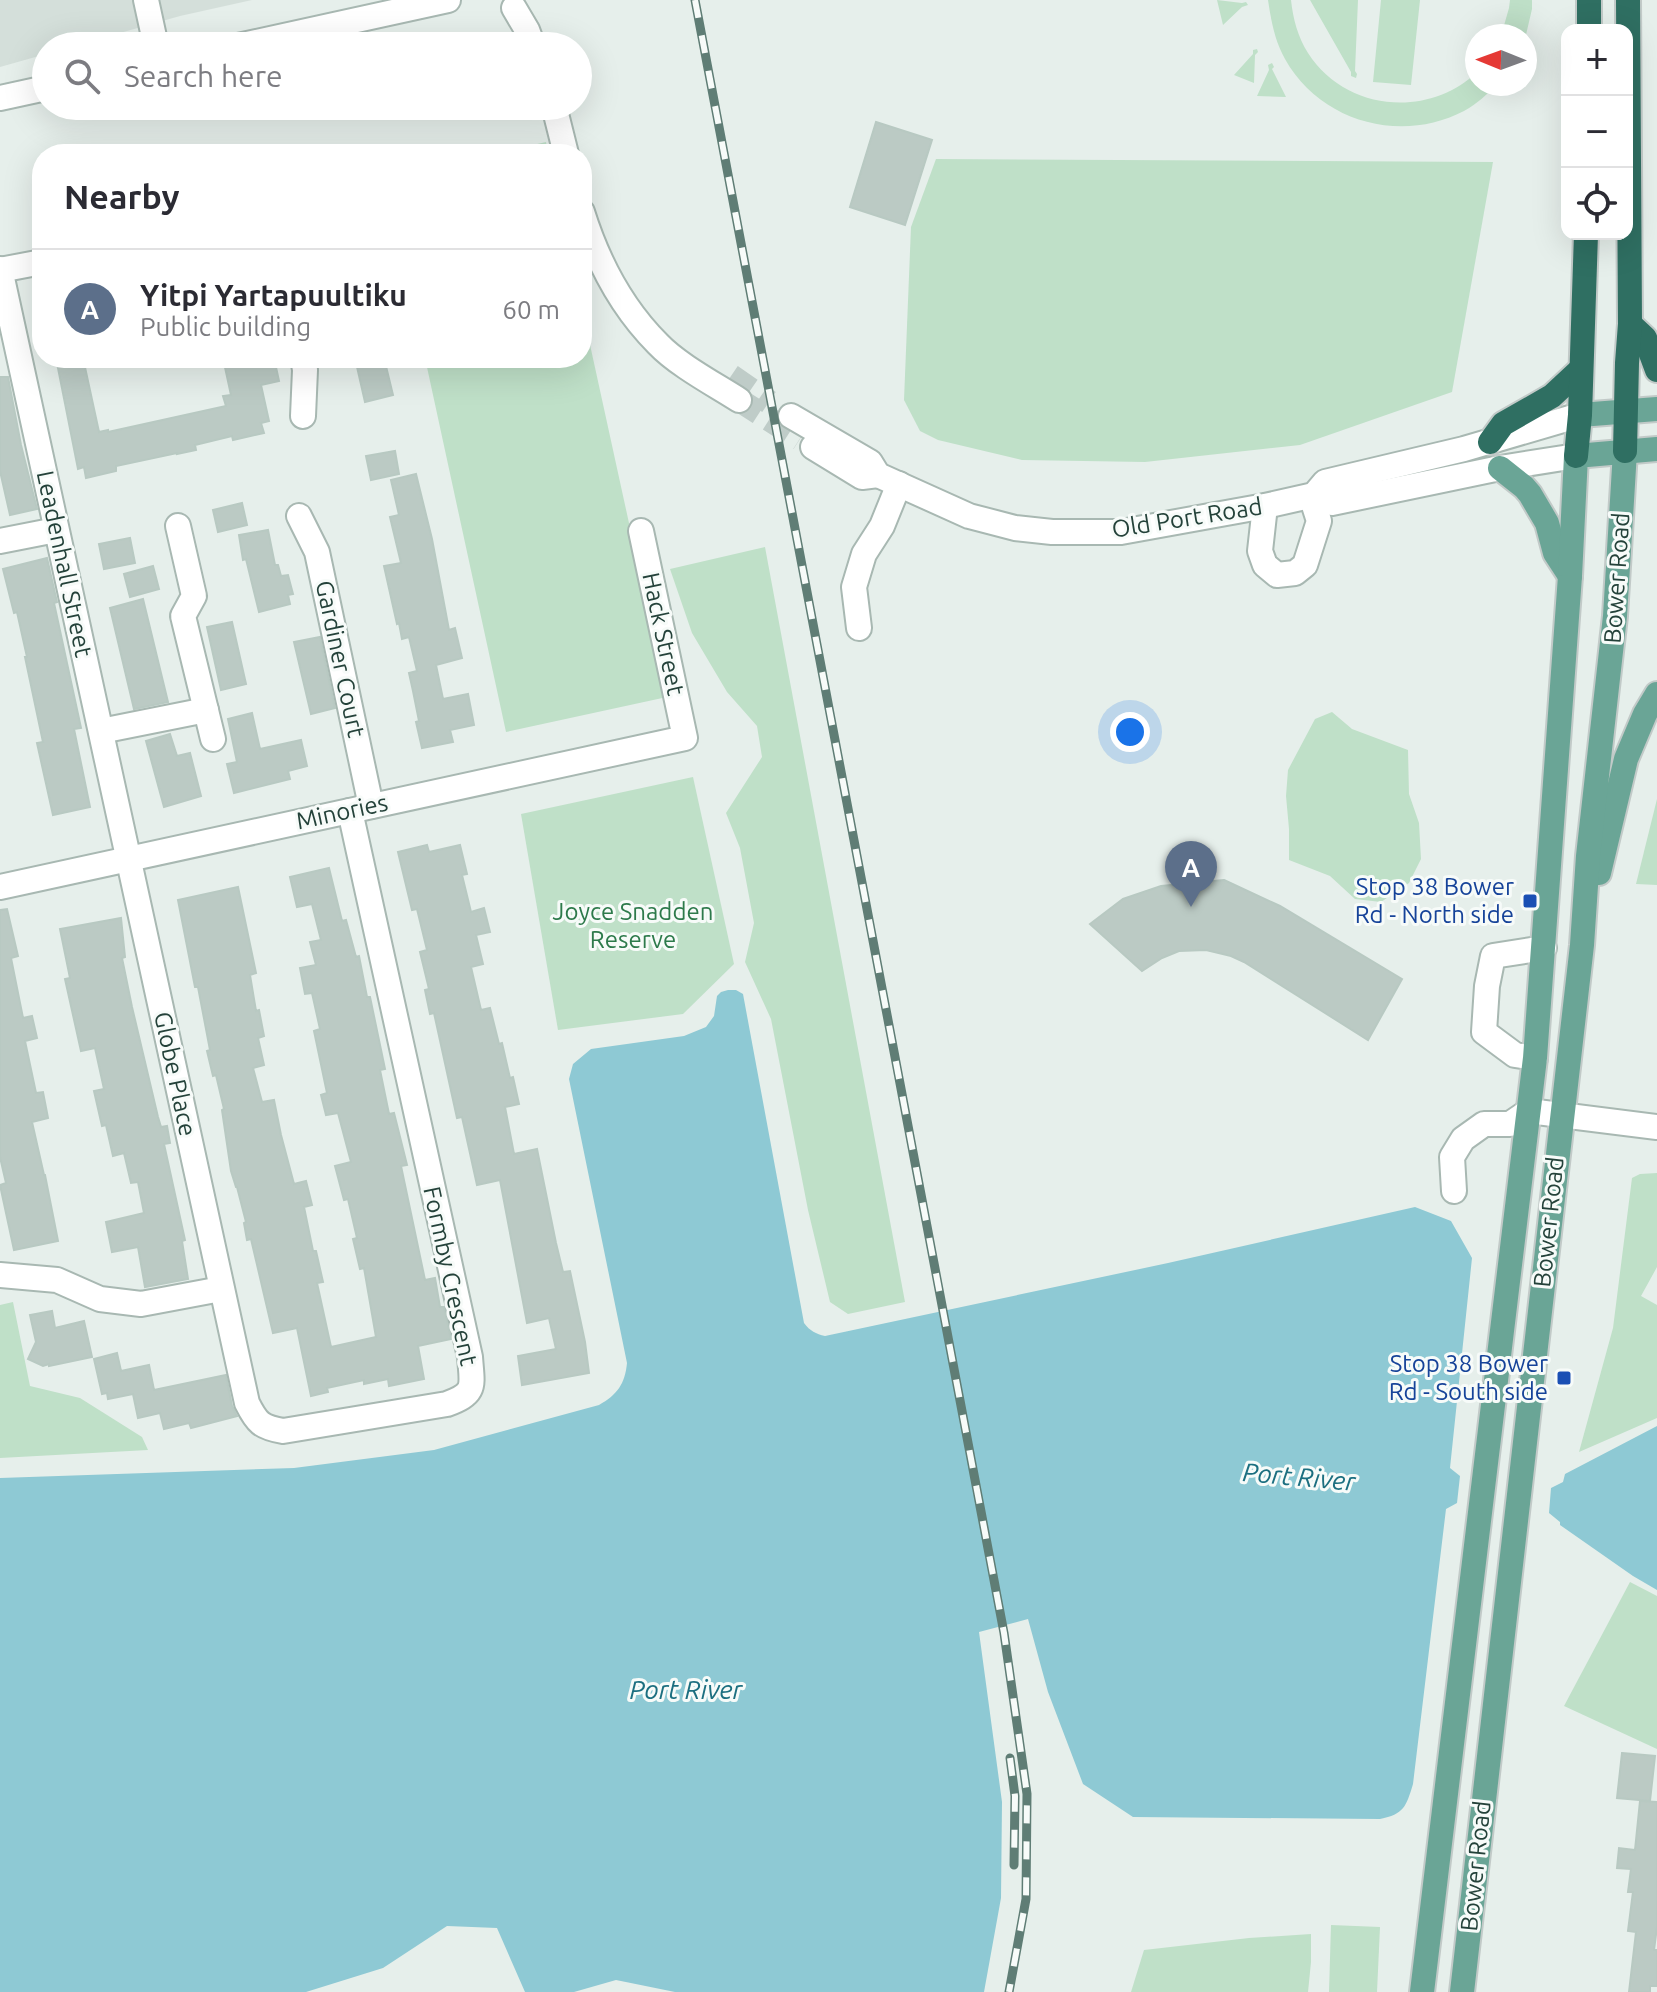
<!DOCTYPE html>
<meta charset="utf-8">
<style>
:root{--surface:#fff;--page:#f7f7f7;--text:#2b2b33;--muted:#7c7c81;--line:#e1e1e2;--accent:#1a73e8}
body{margin:0;font-family:Ubuntu,sans-serif;background:var(--page);color:var(--text)}
.controls{position:absolute;right:24px;top:24px;display:grid;overflow:hidden;border-radius:16px;box-shadow:0 8px 32px #0002}
.controls button{width:72px;height:72px;display:grid;place-items:center;padding:0;border:0;border-bottom:2px solid var(--line);background:var(--surface);color:var(--text);font:40px sans-serif}
.compass{position:absolute;left:1465px;top:24px;width:72px;height:72px;border-radius:50%;background:var(--surface);box-shadow:0 8px 32px #0002;rotate:271deg}
.you{position:absolute;left:1130px;top:732px;width:28px;height:28px;margin:-20px;border:6px solid #fff;border-radius:50%;background:#1a73e8;box-shadow:0 0 0 12px #1a73e833}
.badge{display:grid;place-items:center;width:52px;height:52px;border-radius:50%;background:var(--accent);color:#fff;font-size:26px;font-weight:700}
.pin{position:absolute;translate:-50% -66px;filter:drop-shadow(0 2px 4px #0008)}
.pin::after{content:'';position:absolute;top:42px;width:28px;height:24px;background:inherit;clip-path:polygon(0 0,100% 0,50% 100%)}
.list{margin:0;padding:0;list-style:none}
h2{display:flex;justify-content:space-between;align-items:center;height:104px;margin:0;padding:0 32px;font-size:34px}
h2 small{font-size:26px;font-weight:400;color:var(--muted)}
.list li{display:grid;grid-template-columns:52px 1fr auto;gap:24px;align-items:center;box-sizing:border-box;height:120px;padding:0 32px;border-top:2px solid var(--line)}
.list b{display:block;font-size:30px;white-space:nowrap}
.list p{margin:0;font-size:26px;white-space:nowrap;color:var(--muted)}
.list em{font-size:26px;font-style:normal;color:var(--muted)}
.icon{flex:none;width:44px;height:44px;fill:none;stroke:currentColor;stroke-width:2;stroke-linecap:round;stroke-linejoin:round}
.map{position:relative;flex:none;width:1657px;height:1992px;overflow:hidden}
.search{position:absolute;background:var(--surface);box-shadow:0 8px 32px #0002;left:32px;top:32px;width:560px;height:88px;display:flex;align-items:center;gap:20px;box-sizing:border-box;padding:0 28px;border-radius:44px;color:var(--muted);font-size:30px}
.panel{position:absolute;background:var(--surface);box-shadow:0 8px 32px #0002;left:32px;top:144px;width:560px;height:224px;border-radius:32px}
.map>svg:first-child{display:block}
.built{fill:#d4dfda}
.green{fill:#bfe0c8}
.water{fill:#8ec9d4}
.building{fill:#bbcac4;stroke:#b8c9c2;stroke-width:2}
.lines{fill:none;stroke-linecap:round;stroke-linejoin:round}
.minor-tunnel{stroke:#bfccc8;stroke-width:24;stroke-dasharray:24 12;stroke-linecap:butt}
.minor-casing{stroke:#a8b8b2;stroke-width:28}
.major-casing{stroke:#c2cac8;stroke-width:28}
.highway-casing{stroke:#c2cac8;stroke-width:28}
.minor{stroke:#fff;stroke-width:24}
.major{stroke:#6aa596;stroke-width:24}
.highway{stroke:#2f6f62;stroke-width:24}
.rail-casing{stroke:#5f7d75;stroke-width:9}
.rail{stroke:#f7fbf9;stroke-width:6;stroke-dasharray:18;stroke-linecap:butt}
.transit-dot{fill:#1a4fb4;stroke:#f7fbf9;stroke-width:3}
.labels{text-anchor:middle;stroke-width:6;stroke-linejoin:round;paint-order:stroke}
.street-label{font-size:24px;fill:#24423a;stroke:#f7fbf9}
.transit-label{font-size:24px;fill:#164399;stroke:#f7fbf9;text-anchor:end}
.park-label{font-size:24px;fill:#2d7a4b;stroke:#f7fbf9}
.water-label{font-size:26px;font-style:italic;fill:#1c6f80;stroke:#f7fbf9}
</style>
<div class="map">
<svg width="1657" height="1992" viewBox="0 0 1657 1992">
<rect width="100%" height="100%" fill="#e6efeb"/>
<!-- built -->
<polygon class="built" points="0,0 252,0 180,16 74,46 46,46 46,54 0,67"/>
<!-- green -->
<g class="green">
<polygon points="1217,0 1242,3 1246,2 1248,5 1242,7 1223,25"/>
<path d="M1268 0H1291C1293 19 1298 37 1308 53 1345 111 1428 119 1477 72V84H1498C1487 94 1477 104 1464 111 1401 144 1320 122 1285 59 1275 41 1271 21 1268 0Z"/>
<polygon points="1310,0 1358,0 1355,71 1357,74 1356,78 1351,76 1351,72"/>
<polygon points="1381,0 1420,0 1411,85 1373,82"/>
<polygon points="1510,0 1532,0 1532,9 1525,39 1525,36 1501,36 1509,8"/>
<polygon points="1257,49 1258,52 1255,55 1254,83 1234,75 1253,54 1253,50"/>
<polygon points="1272,63 1274,67 1272,69 1286,97 1257,96 1269,70 1268,65"/>
<polygon points="546,142 548,154 494,154"/>
<polygon points="936,159 1493,162 1452,392 1300,445 1145,462 1022,460 938,440 920,431 904,400 911,227"/>
<polygon points="582,308 667,697 506,732 425,358 582,358"/>
<polygon points="765,547 905,1302 848,1314 830,1302 808,1210 771,1019 745,962 754,923 740,848 726,813 762,757 757,726 727,692 692,633 670,569"/>
<polygon points="1332,712 1352,729 1408,750 1409,794 1419,823 1421,859 1409,883 1381,902 1355,899 1330,876 1289,860 1289,829 1286,796 1288,770 1315,719"/>
<polygon points="693,777 734,964 683,1014 558,1030 521,814"/>
<polygon points="1657,799 1657,885 1636,884"/>
<polygon points="1657,1173 1657,1267 1641,1296 1657,1305 1657,1418 1579,1452 1613,1328 1632,1178 1640,1174"/>
<polygon points="13,1302 30,1386 80,1398 142,1437 148,1450 0,1458 0,1305"/>
<polygon points="1630,1582 1657,1596 1657,1749 1564,1706"/>
<polygon points="1331,1925 1380,1927 1377,1992 1329,1992"/>
<polygon points="1311,1934 1311,1962 1308,1992 1131,1992 1144,1950 1249,1938"/>
</g>
<!-- water -->
<g class="water">
<path d="M728 990H736L743 994 804 1323C810 1331 816 1334 825 1336L1168 1263 1415 1207 1451 1221 1472 1258 1450 1468 1460 1476 1457 1503 1446 1509 1413 1784C1406 1807 1404 1814 1380 1819L1133 1817 1083 1784 1048 1692 1028 1619 979 1632 1002 1802 1001 1898 984 1992H675L616 1980 574 1992H525L497 1928 447 1926 383 1968 306 1992H0V1478L294 1468 434 1450 599 1405C617 1395 625 1384 627 1363L569 1079 573 1064 591 1049 684 1036 706 1027 714 1016 717 996 721 992Z"/>
<polygon points="1657,1426 1657,1590 1633,1576 1560,1525 1560,1522 1549,1513 1551,1488 1563,1482 1565,1474"/>
</g>
<!-- building -->
<g class="building">
<polygon points="876,122 932,140 905,225 850,207"/>
<polygon points="56,358 83,358 99,432 108,430 108,432 226,406 223,396 231,395 223,358 274,358 279,381 261,385 269,421 261,423 264,433 233,440 232,436 195,445 196,450 177,454 177,453 116,466 116,471 86,478 84,467 78,469"/>
<polygon points="355,358 384,358 393,395 365,402"/>
<polygon points="0,377 8,377 21,445 37,509 10,515 0,471"/>
<polygon points="395,451 399,474 371,480 366,456"/>
<polygon points="416,474 432,539 449,630 455,628 462,658 436,665 443,699 468,694 474,725 450,730 453,742 422,748 416,722 419,721 413,691 409,673 417,671 409,637 402,639 399,623 397,624 384,566 401,563 390,517 399,515 391,480"/>
<polygon points="242,503 247,525 218,532 213,510"/>
<polygon points="268,530 275,565 278,565 281,576 288,575 293,594 288,595 290,604 259,612 246,559 243,560 239,535"/>
<polygon points="130,538 135,563 104,569 99,544"/>
<polygon points="47,558 57,602 54,603 81,728 74,729 90,807 53,815 37,743 43,742 25,657 27,657 17,612 14,613 3,569"/>
<polygon points="153,566 159,589 130,597 124,574"/>
<polygon points="143,599 168,702 134,709 110,608"/>
<polygon points="232,622 246,684 221,690 207,627"/>
<polygon points="320,637 335,708 311,714 294,642"/>
<polygon points="252,713 260,749 301,740 307,766 288,771 290,779 234,793 227,764 237,762 228,719"/>
<polygon points="170,734 177,756 190,753 201,796 164,807 146,741"/>
<polygon points="427,845 429,852 460,845 467,874 462,875 471,912 484,908 490,932 476,935 483,964 471,967 481,1010 490,1008 499,1044 502,1043 510,1078 513,1077 519,1104 505,1107 514,1154 537,1149 556,1243 563,1272 570,1271 585,1342 589,1373 522,1385 518,1356 556,1349 549,1318 527,1323 500,1180 477,1185 462,1117 457,1118 434,1013 430,1014 425,990 429,989 420,952 427,950 417,909 412,910 398,852"/>
<polygon points="329,868 342,921 346,920 356,957 359,956 367,997 370,997 385,1069 380,1070 389,1114 394,1113 407,1165 401,1166 425,1280 435,1278 440,1307 444,1307 451,1339 418,1346 424,1379 389,1386 388,1379 364,1384 364,1380 327,1388 328,1392 311,1396 297,1328 273,1333 251,1239 247,1240 244,1223 246,1222 237,1187 236,1187 231,1171 222,1110 224,1109 216,1075 213,1076 207,1051 210,1050 198,987 195,987 178,900 238,887 256,973 250,975 256,1011 259,1010 264,1036 258,1038 264,1065 253,1068 262,1102 274,1100 281,1135 294,1184 306,1181 312,1205 304,1207 313,1251 316,1251 323,1282 317,1283 331,1347 376,1337 364,1268 360,1269 353,1239 357,1238 348,1199 344,1200 335,1166 351,1162 338,1113 326,1115 321,1095 327,1093 314,1031 320,1029 312,993 305,994 300,968 316,965 310,942 321,940 312,904 297,907 290,877"/>
<polygon points="1224,880 1280,906 1402,979 1368,1040 1244,962 1231,956 1206,950 1179,951 1162,958 1142,971 1090,924 1123,899 1161,886"/>
<polygon points="7,909 18,956 11,958 23,1018 32,1016 37,1038 25,1041 36,1093 43,1092 48,1118 32,1122 44,1175 45,1175 58,1241 14,1250 0,1185 6,1183 0,1157 0,910"/>
<polygon points="121,918 125,957 122,958 132,1007 158,1117 161,1127 167,1126 170,1143 164,1144 185,1240 182,1241 188,1279 145,1287 138,1247 112,1252 106,1222 144,1213 138,1182 131,1183 124,1153 113,1156 106,1125 102,1126 94,1091 104,1089 95,1048 81,1051 65,979 70,978 60,929"/>
<polygon points="52,1311 55,1328 84,1321 92,1357 49,1366 49,1364 43,1366 28,1359 36,1342 30,1315"/>
<polygon points="117,1353 121,1371 149,1365 154,1390 226,1375 232,1406 237,1416 191,1428 189,1423 164,1429 160,1413 138,1418 133,1394 108,1399 107,1393 102,1394 94,1359"/>
<polygon points="1622,1753 1655,1756 1650,1801 1617,1798"/>
<polygon points="1640,1801 1657,1802 1657,1927 1654,1950 1657,1950 1657,1986 1650,1986 1650,1992 1629,1992 1636,1932 1628,1931 1633,1892 1628,1892 1631,1869 1617,1868 1619,1848 1635,1850"/>
</g>
<g class="lines">
<!-- minor-tunnel -->
<g class="minor-tunnel">
<polyline points="731,376 769,402"/>
<polyline points="739,400 800,439"/>
</g>
<defs>
<g id="minor">
<polyline points="146,0 156,46"/>
<polyline points="514,8 527,30 533,46"/>
<polyline points="238,46 448,0"/>
<polyline points="0,98 46,88"/>
<polyline points="554,106 566,154"/>
<path d="M582 212C597 260 622 308 658 344 678 365 714 384 739 400"/>
<path d="M0 269 247 1403C257 1423 261 1427 283 1431L447 1404C477 1393 472 1386 470 1357L350 811"/>
<polyline points="0,270 42,262"/>
<polyline points="303,416 305,370 303,358"/>
<polyline points="791,416 870,462 878,475 969,516 1015,528 1052,532 1121,532 1265,506 1314,495 1325,482 1464,449 1580,415"/>
<polyline points="813,447 862,477 878,475"/>
<polyline points="1314,495 1332,503 1500,468 1576,456"/>
<polyline points="1265,506 1260,551 1265,565 1277,575 1295,573 1305,565 1319,521 1311,496"/>
<polyline points="299,516 317,552 371,806"/>
<polyline points="178,526 194,596 183,616 213,739"/>
<polyline points="0,541 56,530"/>
<polyline points="859,628 854,587 864,554 882,526 899,484"/>
<polyline points="101,731 206,710"/>
<polyline points="0,887 685,738 641,531"/>
<polyline points="1535,1058 1515,1055 1484,1032 1487,986 1493,956 1544,948"/>
<polyline points="1454,1191 1452,1157 1463,1139 1484,1124 1510,1124 1529,1111 1657,1127"/>
<polyline points="0,1275 57,1280 100,1299 141,1304 221,1289"/>
</g>
<g id="major">
<polyline points="1580,415 1657,409"/>
<polyline points="1500,468 1524,487 1530,494 1547,523 1555,553 1570,576"/>
<polyline points="1599,873 1626,759 1645,714 1657,694"/>
<polyline points="1422,1992 1535,1058 1570,576 1576,456 1657,449"/>
<polyline points="1462,1992 1582,945 1588,856 1615,616 1625,451"/>
</g>
<g id="highway">
<polyline points="1589,30 1589,0"/>
<polyline points="1630,324 1645,338 1657,370"/>
<polyline points="1490,442 1503,424 1552,396 1581,369"/>
<polyline points="1625,451 1627,363 1630,324 1628,0"/>
<polyline points="1576,456 1580,415 1586,234"/>
</g>
</defs>
<!-- minor casing -->
<use href="#minor" class="minor-casing"/>
<!-- major casing -->
<use href="#major" class="major-casing"/>
<!-- highway casing -->
<use href="#highway" class="highway-casing"/>
<!-- minor -->
<use href="#minor" class="minor"/>
<!-- major -->
<use href="#major" class="major"/>
<!-- highway -->
<use href="#highway" class="highway"/>
<defs>
<g id="rail">
<polyline points="695,0 1004,1633 1027,1794 1026,1899 1009,1992"/>
<polyline points="1010,1758 1015,1796 1014,1865"/>
</g>
</defs>
<!-- rail casing -->
<use href="#rail" class="rail-casing"/>
<!-- rail -->
<use href="#rail" class="rail"/>
</g>
<!-- markers -->
<g class="transit-dot">
<rect x="1522" y="893" width="16" height="16" rx="4"/>
<rect x="1556" y="1370" width="16" height="16" rx="4"/>
</g>
<g class="labels">
<!-- street labels -->
<g class="street-label">
<text transform="translate(1187 518) rotate(-9)" y="8">Old Port Road</text>
<text transform="translate(64 564) rotate(78)" y="8">Leadenhall Street</text>
<text transform="translate(1617 578) rotate(-86)" y="8">Bower Road</text>
<text transform="translate(663 634) rotate(78)" y="8">Hack Street</text>
<text transform="translate(340 659) rotate(78)" y="8">Gardiner Court</text>
<text transform="translate(342 812) rotate(-12)" y="8">Minories</text>
<text transform="translate(175 1074) rotate(78)" y="8">Globe Place</text>
<text transform="translate(1549 1222) rotate(-84)" y="8">Bower Road</text>
<text transform="translate(450 1276) rotate(78)" y="8">Formby Crescent</text>
<text transform="translate(1476 1866) rotate(-84)" y="8">Bower Road</text>
</g>
<!-- transit labels -->
<g class="transit-label">
<text x="1514" y="895">Stop 38 Bower<tspan x="1514" dy="28">Rd - North side</tspan></text>
<text x="1548" y="1372">Stop 38 Bower<tspan x="1548" dy="28">Rd - South side</tspan></text>
</g>
<!-- park labels -->
<g class="park-label">
<text x="633" y="920">Joyce Snadden<tspan x="633" dy="28">Reserve</tspan></text>
</g>
<!-- water labels -->
<g class="water-label">
<text transform="translate(1299 1477) rotate(5)" y="9">Port River</text>
<text x="686" y="1699">Port River</text>
</g>
</g>
</svg>
<div class="controls">
<button>+</button>
<button>−</button>
<button><svg class="icon" aria-label="locate" viewBox="0 0 24 24"><circle cx="12" cy="12" r="6"/><path d="M12 2v4M12 18v4M2 12h4M18 12h4"/></svg></button>
</div>
<svg class="compass" viewBox="-18 -18 36 36"><path d="M0-13l5 13h-10z" fill="#e53935"/><path d="M0 13l5-13h-10z" fill="#7c7c81"/></svg>
<div class="you"></div>
<div class="pin badge" style="left:1191px;top:907px;background:#5c6f8a">A</div>
<div class="search"><svg class="icon" aria-label="search" viewBox="0 0 24 24"><circle cx="10" cy="10" r="6"/><path d="M15 15l6 6"/></svg>Search here</div>
<section class="panel">
<h2>Nearby<small></small></h2>
<ul class="list">
<li><span class="badge" style="background:#5c6f8a">A</span><div><b>Yitpi Yartapuultiku</b><p>Public building</p></div><em>60 m</em></li>
</ul>
</section>
</div>
